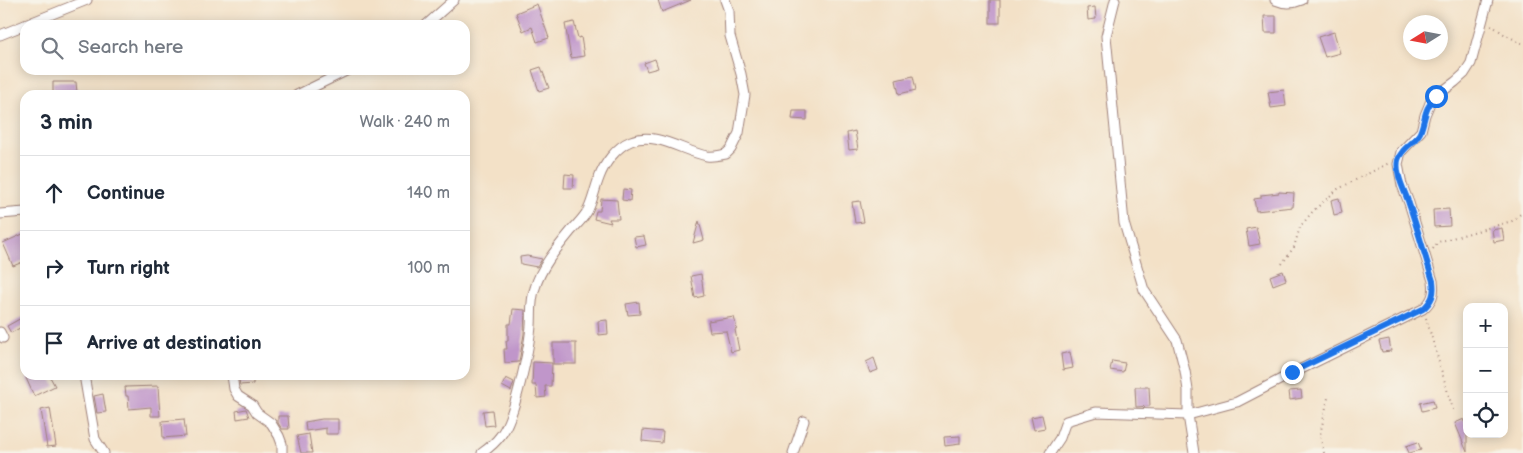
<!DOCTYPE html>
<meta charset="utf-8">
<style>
:root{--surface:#fff;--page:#f6f6f7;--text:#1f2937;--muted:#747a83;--line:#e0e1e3}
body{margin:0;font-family:"Balsamiq Sans",sans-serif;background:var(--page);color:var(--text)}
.controls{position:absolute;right:15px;bottom:15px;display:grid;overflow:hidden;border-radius:10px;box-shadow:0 2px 12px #0003}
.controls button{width:45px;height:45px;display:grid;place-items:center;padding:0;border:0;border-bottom:1px solid var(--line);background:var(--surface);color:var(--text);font:25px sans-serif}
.compass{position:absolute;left:1403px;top:15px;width:45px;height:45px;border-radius:50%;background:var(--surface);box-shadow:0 2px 12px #0003;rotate:259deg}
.stop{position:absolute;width:15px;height:15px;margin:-11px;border:4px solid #1a73e8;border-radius:50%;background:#fff}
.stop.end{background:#1a73e8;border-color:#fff;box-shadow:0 1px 5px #0008}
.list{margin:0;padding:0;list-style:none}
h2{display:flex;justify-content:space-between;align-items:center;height:65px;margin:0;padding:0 20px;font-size:21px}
h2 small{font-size:16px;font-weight:400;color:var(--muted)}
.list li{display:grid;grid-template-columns:32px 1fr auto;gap:15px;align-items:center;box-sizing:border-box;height:75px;padding:0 20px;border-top:1px solid var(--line)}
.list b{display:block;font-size:19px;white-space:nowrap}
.list em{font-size:16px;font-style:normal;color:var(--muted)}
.icon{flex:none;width:28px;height:28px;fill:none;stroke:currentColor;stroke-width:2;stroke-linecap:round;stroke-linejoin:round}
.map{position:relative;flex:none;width:1523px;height:453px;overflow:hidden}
.search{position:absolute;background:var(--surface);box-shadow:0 2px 12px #0003;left:20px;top:20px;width:450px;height:55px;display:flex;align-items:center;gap:12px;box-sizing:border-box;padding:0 18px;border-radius:15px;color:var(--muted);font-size:19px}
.panel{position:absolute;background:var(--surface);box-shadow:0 2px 12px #0003;left:20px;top:90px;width:450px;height:290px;border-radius:15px}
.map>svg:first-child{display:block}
.building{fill:#c096ca}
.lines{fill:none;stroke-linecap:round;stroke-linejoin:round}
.street-casing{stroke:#9e8079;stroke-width:11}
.path{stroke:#9e8079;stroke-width:2;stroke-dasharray:1 4;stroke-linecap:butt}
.street{stroke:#fff;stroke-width:9}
.route{stroke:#1a73e8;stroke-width:6}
</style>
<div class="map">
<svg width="1523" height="453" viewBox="0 0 1523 453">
<rect width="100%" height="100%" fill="#f7f3e8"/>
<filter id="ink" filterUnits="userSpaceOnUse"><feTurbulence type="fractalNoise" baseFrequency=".02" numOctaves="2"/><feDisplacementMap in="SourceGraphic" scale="10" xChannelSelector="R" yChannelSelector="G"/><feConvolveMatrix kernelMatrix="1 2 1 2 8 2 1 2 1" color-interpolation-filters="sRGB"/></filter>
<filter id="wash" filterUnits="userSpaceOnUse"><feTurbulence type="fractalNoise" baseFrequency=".0096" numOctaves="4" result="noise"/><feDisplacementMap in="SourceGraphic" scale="20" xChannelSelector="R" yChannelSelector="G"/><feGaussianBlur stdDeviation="1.12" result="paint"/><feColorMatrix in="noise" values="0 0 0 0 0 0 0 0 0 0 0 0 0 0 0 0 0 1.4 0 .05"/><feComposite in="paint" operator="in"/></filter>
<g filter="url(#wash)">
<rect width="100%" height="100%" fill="#f3e1c7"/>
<g id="blocks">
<!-- building -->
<g class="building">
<polygon points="658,0 691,0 662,12"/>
<rect x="990" y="0" width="10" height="23"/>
<polygon points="537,4 549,38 537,42 532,27 523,31 516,13"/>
<polygon points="1095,7 1096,19 1088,20 1087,8"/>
<polygon points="1264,16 1276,16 1276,33 1265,33"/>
<polygon points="574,22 578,38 581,37 584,56 571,58 565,24"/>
<polygon points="1334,32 1340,53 1325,57 1318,37"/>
<polygon points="655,59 658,68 647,71 644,63"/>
<polygon points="541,67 549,88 539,91 532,70"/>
<polygon points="913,76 916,90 899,94 896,80"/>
<polygon points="53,82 76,82 77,93 72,93 72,95 53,95"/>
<polygon points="1284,90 1286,106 1271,108 1268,92"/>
<polygon points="793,111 807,111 807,120 792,119"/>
<polygon points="855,131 858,149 849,150 847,133"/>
<polygon points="565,174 574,175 573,188 564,188"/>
<polygon points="623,189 631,190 630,201 622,200"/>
<polygon points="1279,192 1294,193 1293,207 1256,211 1254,199 1261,198 1261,195 1279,193"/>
<polygon points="1339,198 1342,213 1334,215 1331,200"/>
<polygon points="601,199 617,200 619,219 609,219 611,223 594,219 596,211 600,211"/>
<polygon points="860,201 864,222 855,223 852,202"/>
<polygon points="1449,209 1450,226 1434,227 1433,210"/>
<polygon points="699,221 704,240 693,243"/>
<polygon points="1256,227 1260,244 1249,246 1246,229"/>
<polygon points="1502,228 1504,240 1494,242 1492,230"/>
<polygon points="25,233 25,261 13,266 3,243"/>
<polygon points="644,236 646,245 636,247 634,237"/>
<polygon points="527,256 542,259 537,267 521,264 520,257"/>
<polygon points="1283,271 1286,280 1273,285 1270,276"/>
<polygon points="701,274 704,296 695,298 691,276"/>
<polygon points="639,302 640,314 628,315 626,304"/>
<polygon points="513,309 525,310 524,334 519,362 505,363 504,349 507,349 506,341 508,341 508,324 511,324"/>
<polygon points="25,316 25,325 11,333 7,326"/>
<polygon points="734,317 737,329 735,330 739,350 731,352 726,331 710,332 708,321"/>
<polygon points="607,320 608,334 599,335 598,321"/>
<polygon points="1389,339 1391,351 1382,352 1379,341"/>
<rect x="553" y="343" width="23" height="21"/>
<polygon points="1070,352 1073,368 1063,370 1061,354"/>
<polygon points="874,358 878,370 870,373 866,362"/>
<polygon points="1112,361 1125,363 1123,372 1110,370"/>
<polygon points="533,362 552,363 551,386 545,386 546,397 537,398 536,385 532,385"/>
<polygon points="33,375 49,375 55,386 34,396 26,378"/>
<polygon points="238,375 253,375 253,384 240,385"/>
<polygon points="506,378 514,382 511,391 502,386"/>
<polygon points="158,386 160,416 151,416 151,407 129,409 128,396 126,396 125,387"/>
<polygon points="1135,387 1149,387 1150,406 1136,407"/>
<polygon points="1301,390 1302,398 1290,400 1289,391"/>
<polygon points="103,394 106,412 97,413 94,396"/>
<polygon points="1433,400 1435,408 1422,411 1420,403"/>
<polygon points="50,408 56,446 47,447 41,410"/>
<polygon points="246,409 249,417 237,419 236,411"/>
<polygon points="492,410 494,425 485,426 483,411"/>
<polygon points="1042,415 1045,428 1034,430 1031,417"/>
<polygon points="278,416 288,416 289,429 282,429 278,423"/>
<polygon points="184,419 186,436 163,438 162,421"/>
<polygon points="322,419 338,419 338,434 326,434 326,428 306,431 305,422"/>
<polygon points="1464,419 1467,427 1467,452 1455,423"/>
<polygon points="643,430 663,432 662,443 642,441"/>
<polygon points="309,434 312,453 301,453 297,436"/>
<polygon points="960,436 960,444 945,446 944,437"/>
<polygon points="1418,442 1421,450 1409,453 1406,446"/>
</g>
</g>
</g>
<g filter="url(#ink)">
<use href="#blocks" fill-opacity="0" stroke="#9e8079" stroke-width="1"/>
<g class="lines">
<defs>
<g id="street">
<polyline points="1115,0 1106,36 1124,223 1144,290 1177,340 1185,371 1188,390 1188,415 1194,453"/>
<path d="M1275 0C1284 4 1293 4 1302 0"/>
<polyline points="25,25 87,0"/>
<polyline points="426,25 454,0"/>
<polyline points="0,35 25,25"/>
<polyline points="297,95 348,70"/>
<polyline points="0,214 25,212"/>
<polyline points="0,332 3,338"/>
<polyline points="84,375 95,439 104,453"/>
<polyline points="232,375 234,389 238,396 252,405 257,413 271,423 279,436 282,444 282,453"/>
<path d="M482 453C489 448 496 442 501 435 515 417 529 349 531 326 532 313 530 301 535 288 541 267 557 248 571 231 577 224 584 218 588 210 593 200 595 188 599 178 604 164 616 147 631 141 656 131 682 151 707 156 714 157 720 155 726 154L731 149 739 133 745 95 741 74 730 36 729 11 725 0"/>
<polyline points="793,453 804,421"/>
<path d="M1050 453 1060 438 1066 421 1096 412 1188 415 1237 402 1293 373 1423 309C1432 301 1435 294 1433 281L1409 203 1402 185 1398 164 1401 152 1421 131 1425 115 1430 103 1436 96 1455 82 1464 74 1471 63 1488 0"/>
</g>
</defs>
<!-- street casing -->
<use href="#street" class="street-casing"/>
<!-- path -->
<g class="path">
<polyline points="1491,25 1504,34 1523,44"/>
<polyline points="1433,249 1438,242 1512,221 1523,212"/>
<polyline points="1282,264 1294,247 1300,227 1313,211 1338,189 1389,163"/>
<polyline points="1426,318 1453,410"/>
<polyline points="1324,453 1320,435 1328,398"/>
</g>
<!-- street -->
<use href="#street" class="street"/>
</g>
</g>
<g class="lines" filter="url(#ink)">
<!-- route -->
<path class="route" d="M1292 372 1423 309C1432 301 1435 294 1433 281 1425 256 1418 230 1409 204 1405 191 1395 175 1398 160 1402 146 1418 142 1421 130 1426 116 1424 109 1436 96"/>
</g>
</svg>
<div class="controls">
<button>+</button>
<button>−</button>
<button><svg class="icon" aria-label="locate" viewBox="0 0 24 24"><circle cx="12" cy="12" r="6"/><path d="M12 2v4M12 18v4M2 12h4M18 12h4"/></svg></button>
</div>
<svg class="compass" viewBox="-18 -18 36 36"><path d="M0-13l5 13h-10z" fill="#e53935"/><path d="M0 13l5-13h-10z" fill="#747a83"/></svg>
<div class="stop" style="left:1436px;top:96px"></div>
<div class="stop end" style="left:1292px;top:372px"></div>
<div class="search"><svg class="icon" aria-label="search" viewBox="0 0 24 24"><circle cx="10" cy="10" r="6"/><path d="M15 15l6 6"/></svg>Search here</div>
<section class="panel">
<h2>3 min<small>Walk · 240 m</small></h2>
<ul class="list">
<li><svg class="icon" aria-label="ahead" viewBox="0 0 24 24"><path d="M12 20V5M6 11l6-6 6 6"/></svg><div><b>Continue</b></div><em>140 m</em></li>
<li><svg class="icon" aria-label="right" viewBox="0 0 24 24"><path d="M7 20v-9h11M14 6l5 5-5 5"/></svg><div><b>Turn right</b></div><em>100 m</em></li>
<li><svg class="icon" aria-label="arrive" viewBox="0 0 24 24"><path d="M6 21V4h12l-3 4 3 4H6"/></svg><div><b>Arrive at destination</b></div></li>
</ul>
</section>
</div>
